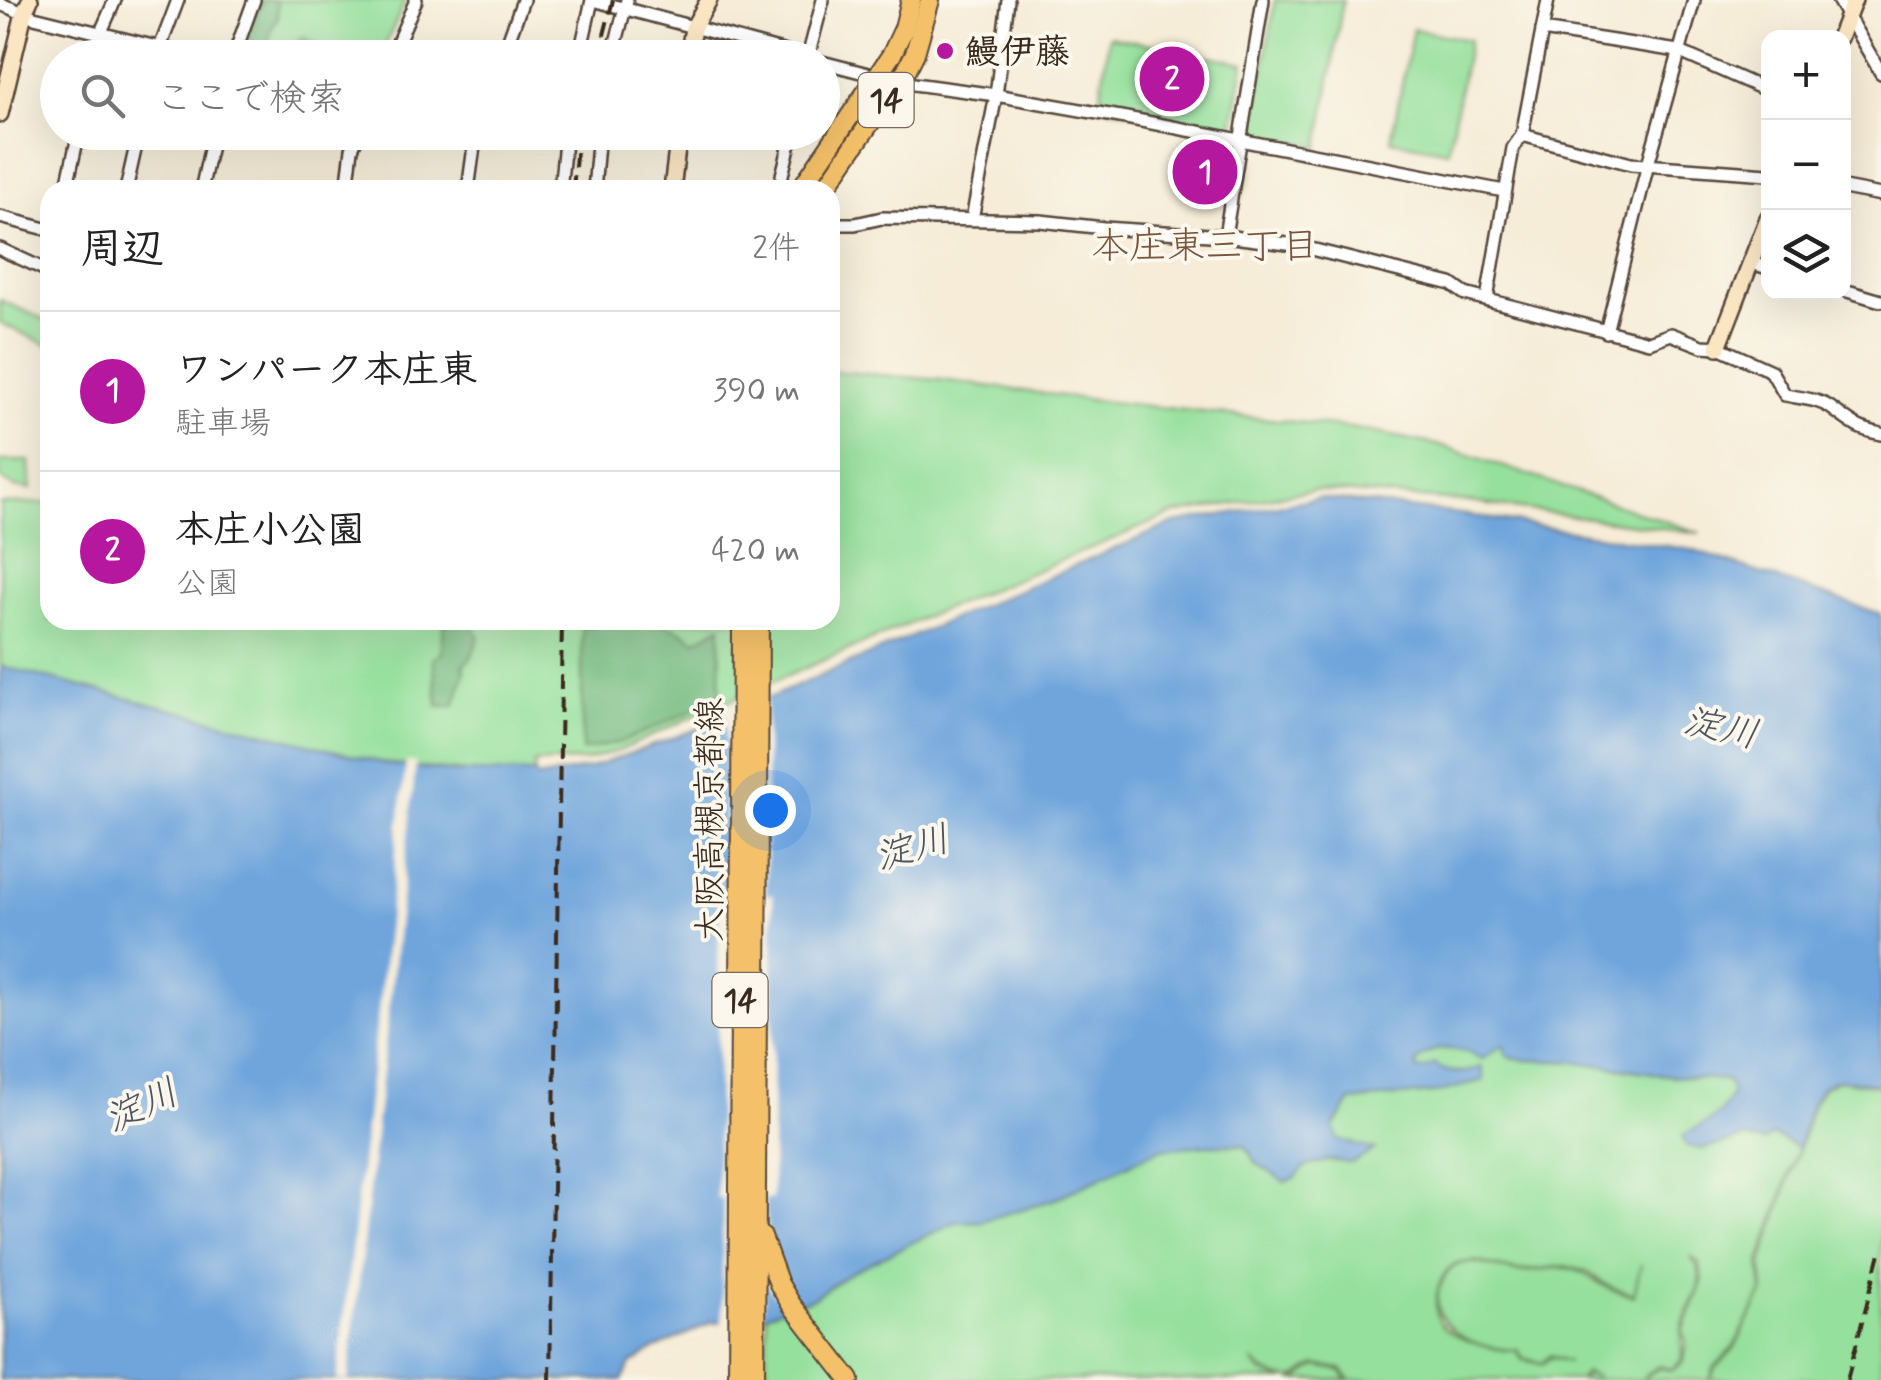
<!DOCTYPE html>
<html lang="ja">
<meta charset="utf-8">
<style>
:root{--surface:#fff;--page:#f6f6f6;--text:#222;--muted:#767676;--line:#e0e0e0;--accent:#b5179e}
body{margin:0;font-family:Mynerve,"Klee One",sans-serif;background:var(--page);color:var(--text)}
.controls{position:absolute;right:30px;top:30px;display:grid;overflow:hidden;border-radius:20px;box-shadow:0 10px 40px #0002}
.controls button{width:90px;height:90px;display:grid;place-items:center;padding:0;border:0;border-bottom:2px solid var(--line);background:var(--surface);color:var(--text);font:50px sans-serif}
.you{position:absolute;left:770px;top:810px;width:35px;height:35px;margin:-25px;border:8px solid #fff;border-radius:50%;background:#1a73e8;box-shadow:0 0 0 15px #1a73e833}
.badge{display:grid;place-items:center;width:65px;height:65px;border-radius:50%;background:var(--accent);color:#fff;font-size:32px;font-weight:700}
.pin{position:absolute;translate:-50% -50%;border:5px solid #fff;box-shadow:0 2px 10px #0006}
.list{margin:0;padding:0;list-style:none}
h2{display:flex;justify-content:space-between;align-items:center;height:130px;margin:0;padding:0 40px;font-size:42px}
h2 small{font-size:32px;font-weight:400;color:var(--muted)}
.list li{display:grid;grid-template-columns:65px 1fr auto;gap:30px;align-items:center;box-sizing:border-box;height:160px;padding:0 40px;border-top:2px solid var(--line)}
.list b{display:block;font-size:38px;white-space:nowrap}
.list p{margin:0;font-size:32px;white-space:nowrap;color:var(--muted)}
.list em{font-size:32px;font-style:normal;color:var(--muted)}
.icon{flex:none;width:55px;height:55px;fill:none;stroke:currentColor;stroke-width:2;stroke-linecap:round;stroke-linejoin:round}
.map{position:relative;flex:none;width:1881px;height:1380px;overflow:hidden}
.search{position:absolute;background:var(--surface);box-shadow:0 10px 40px #0002;left:40px;top:40px;width:800px;height:110px;display:flex;align-items:center;gap:25px;box-sizing:border-box;padding:0 35px;border-radius:55px;color:var(--muted);font-size:38px}
.panel{position:absolute;background:var(--surface);box-shadow:0 10px 40px #0002;left:40px;top:180px;width:800px;height:450px;border-radius:30px}
.map>svg:first-child{display:block}
.green{fill:#95e09c;stroke:#68855d;stroke-width:2.5;fill-rule:evenodd}
.forest{fill:#78be84;stroke:#5a7451;stroke-width:2.5}
.water{fill:#6fa5dc;stroke:#55687d;stroke-width:2.5}
.pier{fill:#f6ecd7}
.lines{fill:none;stroke-linecap:round;stroke-linejoin:round}
.street-casing{stroke:#57473a;stroke-width:16}
.secondary-casing{stroke:#57473a;stroke-width:20}
.primary-casing{stroke:#57473a;stroke-width:22}
.street{stroke:#fff;stroke-width:11}
.secondary{stroke:#fbe6c3;stroke-width:15}
.primary{stroke:#f4c16a;stroke-width:18}
.rail{stroke:#3b2a1e;stroke-width:4;stroke-dasharray:15 8;stroke-linecap:butt}
.poi-dot{fill:#b5179e;stroke:#fbf7ec;stroke-width:4}
.labels{text-anchor:middle;stroke-width:8;stroke-linejoin:round;paint-order:stroke}
.shield{fill:#fbf7ec;stroke:#75685c;stroke-width:2.5}
.shield-label{font-size:32px;font-weight:bold;fill:#3b2a1e}
.poi-label{font-size:35px;font-weight:bold;fill:#3b2a1e;stroke:#fbf7ec;text-anchor:start}
.street-label{font-size:35px;fill:#3b2a1e;stroke:#fbf7ec}
.neighbourhood-label{font-size:38px;fill:#77553e;stroke:#fbf7ec}
.water-label{font-size:38px;font-style:italic;fill:#4d5560;stroke:#fbf7ec}
</style>
<div class="map">
<svg width="1881" height="1380" viewBox="0 0 1881 1380">
<rect width="100%" height="100%" fill="#fbf7ec"/>
<filter id="ink" filterUnits="userSpaceOnUse"><feTurbulence type="fractalNoise" baseFrequency=".01" numOctaves="2"/><feDisplacementMap in="SourceGraphic" scale="20" xChannelSelector="R" yChannelSelector="G"/><feConvolveMatrix kernelMatrix="1 2 1 2 8 2 1 2 1" color-interpolation-filters="sRGB"/></filter>
<filter id="wash" filterUnits="userSpaceOnUse"><feTurbulence type="fractalNoise" baseFrequency=".0048" numOctaves="4" result="noise"/><feDisplacementMap in="SourceGraphic" scale="40" xChannelSelector="R" yChannelSelector="G"/><feGaussianBlur stdDeviation="2.25" result="paint"/><feColorMatrix in="noise" values="0 0 0 0 0 0 0 0 0 0 0 0 0 0 0 0 0 1.4 0 .05"/><feComposite in="paint" operator="in"/></filter>
<g filter="url(#wash)">
<rect width="100%" height="100%" fill="#f6ecd7"/>
<!-- green -->
<g class="green">
<polygon points="261,0 406,0 380,57 244,58 242,53"/>
<polygon points="1275,0 1343,0 1319,147 1253,133"/>
<polygon points="1413,29 1469,40 1448,151 1391,140"/>
<polygon points="1109,36 1244,63 1233,127 1227,131 1099,106"/>
<polygon points="0,300 50,322 50,346 0,323"/>
<path d="M830 371 942 380 1092 400 1351 428 1443 446 1700 533 1461 501 1313 490 1173 514 910 623 685 720 621 750 585 761 534 763 535 773C476 774 421 770 364 759L0 666V504L50 503V620H830Z"/>
<polygon points="0,461 29,461 31,489 15,487 0,478"/>
<path d="M1503 1044 1525 1060 1579 1062 1673 1076 1726 1080 1732 1091C1726 1115 1705 1125 1684 1135L1701 1149 1745 1138 1763 1142 1772 1135 1798 1148 1760 1262 1763 1292 1733 1348 1714 1367 1710 1380H1645L1648 1375 1660 1368 1672 1371 1683 1362 1686 1342 1683 1331 1703 1280 1699 1263 1690 1256C1715 1284 1686 1300 1682 1329 1681 1338 1683 1350 1681 1361L1672 1369 1659 1366 1647 1374 1643 1380H1581L1585 1374 1597 1377 1585 1372 1580 1380H1350L1342 1369 1317 1365C1308 1368 1301 1377 1293 1378 1278 1380 1261 1370 1252 1360L1261 1372 1285 1380H767L766 1314 811 1299 853 1271 955 1222 981 1221 1053 1200 1160 1149 1205 1145H1244L1256 1163 1285 1181C1295 1178 1299 1171 1307 1166 1322 1159 1337 1161 1352 1163L1354 1143 1338 1141 1334 1127 1351 1101 1441 1092 1470 1072 1417 1070 1415 1064C1430 1042 1461 1047 1482 1059ZM1475 1261 1517 1271 1566 1266 1587 1272 1612 1288 1634 1294 1641 1264 1634 1296C1627 1294 1619 1293 1612 1290 1597 1283 1587 1273 1571 1269 1554 1265 1535 1273 1517 1272 1498 1271 1476 1257 1457 1265 1448 1269 1442 1281 1439 1289 1428 1333 1483 1350 1518 1350L1523 1358 1542 1363 1550 1355 1568 1362 1551 1357 1542 1364 1522 1360 1517 1351C1497 1351 1456 1341 1442 1325 1430 1309 1437 1277 1452 1266 1460 1262 1467 1262 1475 1261Z"/>
<polygon points="1838,1080 1881,1086 1881,1380 1711,1380 1715,1368 1734,1349 1764,1292 1762,1263 1814,1102 1823,1088"/>
<polygon points="1317,1366 1341,1371 1348,1380 1292,1380 1298,1379"/>
</g>
<!-- forest -->
<g class="forest">
<path d="M263 0H276L278 17C269 30 272 33 267 45L255 47 248 45V36Z"/>
<path d="M303 37 334 57H294C292 49 295 41 303 37Z"/>
<polygon points="451,620 469,620 479,636 471,658 463,665 465,672 454,706 438,706 433,658 441,654 444,626"/>
<polygon points="656,622 677,629 696,640 721,626 720,694 689,712 622,742 582,751 582,625"/>
</g>
<!-- water -->
<path class="water" d="M1319 498 1461 514 1692 550 1881 614V1086C1868 1084 1852 1079 1839 1080 1811 1083 1805 1126 1798 1148L1773 1135 1763 1142 1745 1138 1701 1149 1685 1145 1683 1135C1704 1125 1726 1115 1732 1091L1726 1080 1673 1076 1579 1062 1525 1060 1507 1056 1503 1045 1482 1059C1461 1047 1430 1042 1416 1064L1417 1069 1423 1070 1435 1064C1445 1074 1467 1075 1479 1067L1482 1068 1484 1080 1441 1092 1351 1101 1334 1126 1338 1140 1375 1150 1352 1163 1329 1160 1305 1167 1295 1178 1285 1182 1257 1163 1244 1145H1205L1160 1149 1052 1200 981 1221 955 1222 853 1271 811 1299 766 1314 710 1323 655 1349 631 1364 622 1380H0V666L387 764 454 772 535 773 537 778 590 768 695 730 1174 523Z"/>
<!-- pier -->
<g class="pier">
<polygon points="766,694 766,895 773,894 772,1199 764,1200 768,1229 788,1312 765,1283 763,1319 722,1326 723,1199 717,1198 719,894 725,893 726,711"/>
<polygon points="406,762 416,763 348,1380 337,1380"/>
</g>
</g>
<g filter="url(#ink)">
<g class="lines">
<defs>
<g id="street">
<polyline points="593,0 808,58"/>
<polyline points="1838,0 1881,73"/>
<polyline points="0,4 34,17 202,58"/>
<polyline points="1542,30 1678,51 1768,91"/>
<polyline points="808,57 823,0"/>
<polyline points="95,58 101,32 115,0"/>
<polyline points="156,58 178,0"/>
<polyline points="233,58 254,0"/>
<polyline points="391,58 416,0"/>
<polyline points="502,58 523,0"/>
<polyline points="579,58 592,0"/>
<polyline points="612,58 627,0"/>
<polyline points="822,62 899,82 996,95 1126,118 1504,191"/>
<polyline points="1522,135 1548,0"/>
<polyline points="782,175 793,132"/>
<polyline points="1844,188 1881,195"/>
<polyline points="66,190 79,132"/>
<polyline points="126,190 139,132"/>
<polyline points="201,190 214,132"/>
<polyline points="347,190 352,149 359,132"/>
<polyline points="468,190 476,132"/>
<polyline points="560,190 566,132"/>
<polyline points="594,190 599,132"/>
<polyline points="0,217 50,230"/>
<polyline points="972,219 996,95 1008,0"/>
<path d="M830 224H855L882 218 1040 221 1104 228 1225 236 1295 245 1451 284 1465 294 1649 342 1671 334 1702 346 1718 347 1771 371 1785 395C1800 398 1818 399 1831 408 1852 423 1854 428 1881 434"/>
<polyline points="1225,236 1263,0"/>
<polyline points="0,249 50,272"/>
<polyline points="1752,263 1768,268"/>
<polyline points="1844,290 1881,301"/>
<polyline points="1487,299 1513,148 1522,135 1631,164 1768,174"/>
<polyline points="1606,332 1648,164 1694,0"/>
</g>
<g id="secondary">
<polyline points="1839,38 1854,0"/>
<polyline points="688,58 693,28 709,0"/>
<polyline points="0,114 24,13 30,0"/>
<polyline points="672,190 679,132"/>
<polyline points="1718,347 1768,218"/>
</g>
<g id="primary">
<polyline points="800,190 892,54 904,28 911,0"/>
<polyline points="824,190 907,69 915,53 930,0"/>
<polyline points="762,1237 779,1284 791,1304 850,1380"/>
<polyline points="738,1380 742,620"/>
<polyline points="755,1380 759,620"/>
</g>
</defs>
<!-- street casing -->
<use href="#street" class="street-casing"/>
<!-- secondary casing -->
<use href="#secondary" class="secondary-casing"/>
<!-- primary casing -->
<use href="#primary" class="primary-casing"/>
<!-- street -->
<use href="#street" class="street"/>
<!-- secondary -->
<use href="#secondary" class="secondary"/>
<!-- primary -->
<use href="#primary" class="primary"/>
<!-- rail -->
<g class="rail">
<polyline points="598,58 613,0"/>
<polyline points="573,190 578,132"/>
<polyline points="550,1380 562,620"/>
<polyline points="1847,1380 1881,1249"/>
</g>
</g>
</g>
<!-- markers -->
<circle class="poi-dot" cx="945" cy="51" r="10"/>
<g class="labels">
<!-- shield labels -->
<g class="shield">
<rect x="858.5" y="73" width="55" height="54" rx="8"/>
<rect x="712.5" y="973" width="55" height="54" rx="8"/>
</g>
<g class="shield-label">
<text x="886" y="111">14</text>
<text x="740" y="1011">14</text>
</g>
<!-- poi labels -->
<g class="poi-label">
<text x="965" y="63">鰻伊藤</text>
</g>
<!-- street labels -->
<g class="street-label">
<text transform="translate(709 820) rotate(-90)" y="12">大阪高槻京都線</text>
</g>
<!-- neighbourhood labels -->
<g class="neighbourhood-label">
<text x="1205" y="258">本庄東三丁目</text>
</g>
<!-- water labels -->
<g class="water-label">
<text transform="translate(1721 727) rotate(12)" y="13">淀川</text>
<text transform="translate(912 847) rotate(-16)" y="13">淀川</text>
<text transform="translate(141 1105) rotate(-25)" y="13">淀川</text>
</g>
</g>
</svg>
<div class="controls">
<button>+</button>
<button>−</button>
<button><svg class="icon" aria-label="layers" viewBox="0 0 24 24"><path d="M12 4l9 5-9 5-9-5zM3 14l9 5 9-5"/></svg></button>
</div>
<div class="you"></div>
<div class="pin badge" style="left:1205px;top:172px">1</div>
<div class="pin badge" style="left:1172px;top:79px">2</div>
<div class="search"><svg class="icon" aria-label="search" viewBox="0 0 24 24"><circle cx="10" cy="10" r="6"/><path d="M15 15l6 6"/></svg>ここで検索</div>
<section class="panel">
<h2>周辺<small>2件</small></h2>
<ul class="list">
<li><span class="badge">1</span><div><b>ワンパーク本庄東</b><p>駐車場</p></div><em>390 m</em></li>
<li><span class="badge">2</span><div><b>本庄小公園</b><p>公園</p></div><em>420 m</em></li>
</ul>
</section>
</div>
